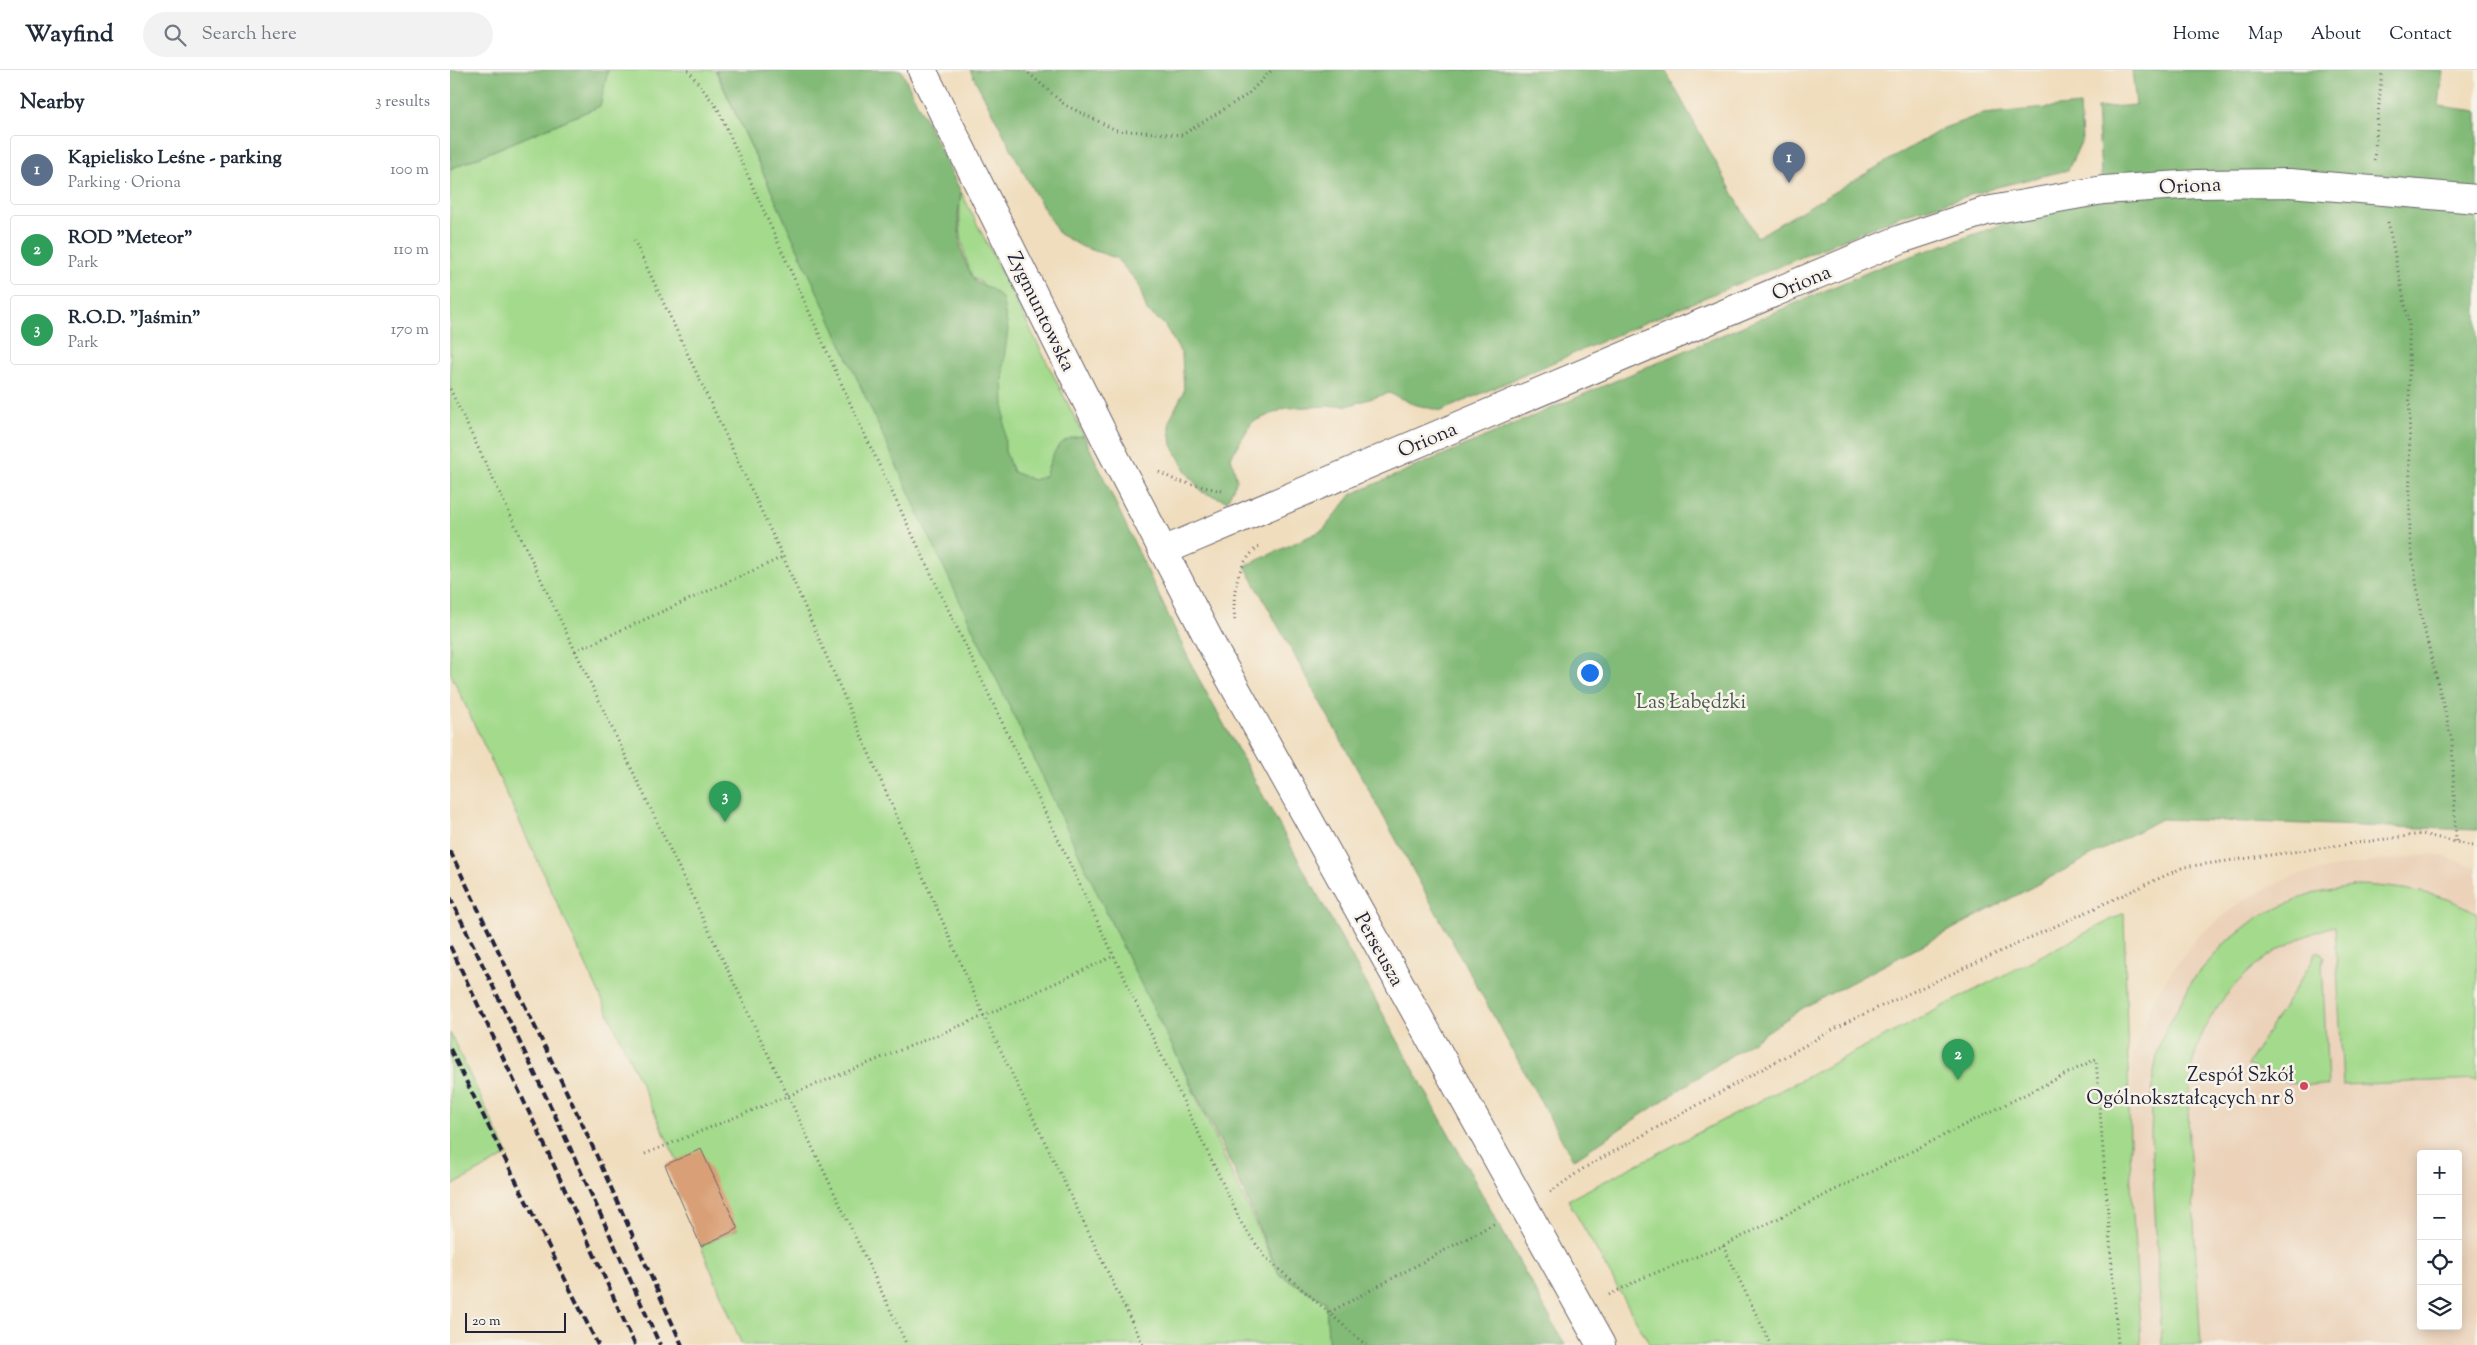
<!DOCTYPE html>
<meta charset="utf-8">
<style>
:root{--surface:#fff;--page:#f2f2f3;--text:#1f2937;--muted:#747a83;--line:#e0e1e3;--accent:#2563eb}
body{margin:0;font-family:"Sorts Mill Goudy",serif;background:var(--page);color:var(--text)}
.controls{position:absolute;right:15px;bottom:15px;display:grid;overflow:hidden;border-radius:5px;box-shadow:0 2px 12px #0003}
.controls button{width:45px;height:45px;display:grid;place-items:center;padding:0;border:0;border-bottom:1px solid var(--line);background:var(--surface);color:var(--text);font:25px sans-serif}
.scale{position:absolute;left:15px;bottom:12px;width:101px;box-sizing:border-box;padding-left:5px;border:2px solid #22223b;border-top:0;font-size:14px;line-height:18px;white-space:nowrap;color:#22223b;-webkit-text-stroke:4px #f7f3e8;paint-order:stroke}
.you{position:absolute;left:1139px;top:602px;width:18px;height:18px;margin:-12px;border:4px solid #fff;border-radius:50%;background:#1a73e8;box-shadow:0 0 0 8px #1a73e833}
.badge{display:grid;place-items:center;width:32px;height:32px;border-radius:50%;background:var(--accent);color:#fff;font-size:16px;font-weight:700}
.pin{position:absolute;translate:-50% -41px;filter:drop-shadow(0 1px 2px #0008)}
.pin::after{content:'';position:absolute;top:26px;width:18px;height:15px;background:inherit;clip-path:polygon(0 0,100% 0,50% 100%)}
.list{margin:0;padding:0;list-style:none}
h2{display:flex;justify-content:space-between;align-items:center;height:65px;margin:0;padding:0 20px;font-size:21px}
h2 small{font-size:16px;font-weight:400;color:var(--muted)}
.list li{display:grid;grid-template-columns:32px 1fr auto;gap:15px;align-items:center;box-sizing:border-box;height:70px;margin:0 10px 10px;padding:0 10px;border:1px solid var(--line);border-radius:5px}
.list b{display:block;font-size:19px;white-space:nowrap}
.list p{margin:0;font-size:16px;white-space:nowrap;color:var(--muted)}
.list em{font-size:16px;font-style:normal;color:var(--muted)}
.icon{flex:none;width:28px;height:28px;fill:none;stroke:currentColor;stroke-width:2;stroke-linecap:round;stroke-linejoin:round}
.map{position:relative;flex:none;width:2027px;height:1275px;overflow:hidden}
header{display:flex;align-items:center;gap:30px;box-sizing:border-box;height:70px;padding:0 25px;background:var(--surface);border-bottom:1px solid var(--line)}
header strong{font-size:24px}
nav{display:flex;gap:28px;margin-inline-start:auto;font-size:18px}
.search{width:350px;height:45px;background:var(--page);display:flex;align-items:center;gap:12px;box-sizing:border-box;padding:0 18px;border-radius:28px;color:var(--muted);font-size:19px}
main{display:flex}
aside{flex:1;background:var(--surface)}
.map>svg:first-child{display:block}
.built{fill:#ebd2b9;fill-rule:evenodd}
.green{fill:#a3da8b;stroke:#627e63}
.forest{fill:#82ba77;stroke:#526e59}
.building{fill:#d9a077}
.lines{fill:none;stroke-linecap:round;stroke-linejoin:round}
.secondary-casing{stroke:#6a6368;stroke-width:30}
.path{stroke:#6a6368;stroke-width:3;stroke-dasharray:1 4;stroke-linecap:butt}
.secondary{stroke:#fff;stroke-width:28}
.rail{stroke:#22223b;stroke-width:4;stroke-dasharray:8 4;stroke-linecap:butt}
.poi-dot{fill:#d1495b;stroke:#f7f3e8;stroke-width:2}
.labels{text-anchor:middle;stroke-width:5;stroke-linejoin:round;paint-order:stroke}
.street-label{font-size:20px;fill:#22223b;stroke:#f7f3e8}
.park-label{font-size:20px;fill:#495953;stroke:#f7f3e8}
.poi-label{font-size:20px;fill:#22223b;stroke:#f7f3e8;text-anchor:end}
</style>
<header>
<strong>Wayfind</strong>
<div class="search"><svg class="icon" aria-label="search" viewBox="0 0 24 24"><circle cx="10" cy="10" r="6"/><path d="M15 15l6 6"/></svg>Search here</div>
<nav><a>Home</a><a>Map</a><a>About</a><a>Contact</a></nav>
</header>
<main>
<aside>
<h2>Nearby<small>3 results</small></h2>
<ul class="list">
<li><span class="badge" style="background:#5c6f8a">1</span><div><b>Kąpielisko Leśne - parking</b><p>Parking · Oriona</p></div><em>100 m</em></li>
<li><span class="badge" style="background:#2e9e5b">2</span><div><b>ROD &quot;Meteor&quot;</b><p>Park</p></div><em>110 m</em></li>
<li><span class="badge" style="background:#2e9e5b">3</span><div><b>R.O.D. &quot;Jaśmin&quot;</b><p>Park</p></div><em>170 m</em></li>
</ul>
</aside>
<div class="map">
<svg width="2027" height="1275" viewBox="0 0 2027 1275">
<rect width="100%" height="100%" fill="#f7f3e8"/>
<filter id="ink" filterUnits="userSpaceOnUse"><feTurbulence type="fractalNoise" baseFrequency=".02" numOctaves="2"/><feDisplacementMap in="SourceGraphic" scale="10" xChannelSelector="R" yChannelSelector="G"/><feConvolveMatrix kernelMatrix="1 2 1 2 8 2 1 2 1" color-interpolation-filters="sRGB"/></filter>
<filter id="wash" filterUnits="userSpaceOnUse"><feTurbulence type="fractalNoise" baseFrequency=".0096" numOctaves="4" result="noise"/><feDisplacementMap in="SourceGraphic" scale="20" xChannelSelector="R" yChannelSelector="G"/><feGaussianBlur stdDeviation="1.12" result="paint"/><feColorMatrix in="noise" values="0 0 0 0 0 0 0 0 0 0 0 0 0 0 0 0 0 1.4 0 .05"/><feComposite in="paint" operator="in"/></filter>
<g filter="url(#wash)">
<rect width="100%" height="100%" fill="#f0ddbd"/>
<!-- built -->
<path class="built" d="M1985 784 2027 797V1275H1691L1678 1049 1684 984 1706 923 1747 867 1792 831 1840 807 1898 795ZM1971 1084H2008V1256H1971Z"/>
<!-- green -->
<g class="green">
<path d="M158 0H265L829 1204 874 1231C879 1246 876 1259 880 1275H292L251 1176 288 1159 227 1090 219 1074 0 602V99L150 36Z"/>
<path d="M511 122 634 366 624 367 593 409 582 414 561 404 554 383 546 227 532 213 522 208C512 178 507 155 511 122Z"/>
<path d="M1913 815C1952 818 1992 822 2027 843V1009L1893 1015 1885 856C1813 875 1749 933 1740 1009 1736 1048 1740 1088 1743 1127 1745 1176 1748 1226 1751 1275H1712L1701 1065 1703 1007 1710 972 1743 909 1777 871 1808 847 1860 824Z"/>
<polygon points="1674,843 1681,1112 1691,1275 1200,1275 1118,1130"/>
<polygon points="1865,882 1871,882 1874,887 1872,892 1878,1016 1838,1013 1797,995 1863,890"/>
<polygon points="0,963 58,1085 0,1117"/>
</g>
<!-- forest -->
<g class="forest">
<polygon points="0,0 158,0 150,36 0,99"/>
<path d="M266 0H451L511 122 508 147 511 178 516 194 525 212 540 218 552 228 558 259 553 297 555 381 563 402 584 410 595 406C603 384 606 367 634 366L744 600 1115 1275H879C876 1259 879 1246 874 1231L829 1204 784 1100 676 884 472 451Z"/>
<polygon points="520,0 1215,0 1307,167 1494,58 1532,44 1630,35 1632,70 1618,100 1551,116 1450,146 1201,250 991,341 963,334 939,323 900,335 836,338 802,352 781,387 787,410 777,431 752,422 735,400 722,375 719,351 734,321 732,285 714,254 697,241 688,213 666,188 633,177 609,164 584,122"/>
<polygon points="1682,0 1993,0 1989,36 2027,41 2027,760 1711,749 1353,938 1123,1090 795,496 873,460 902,424 1430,197 1652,120 1647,38 1686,35"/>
</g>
<g id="blocks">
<!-- building -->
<polygon class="building" points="251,1079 288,1159 251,1176 215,1095"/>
</g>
</g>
<g filter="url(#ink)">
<use href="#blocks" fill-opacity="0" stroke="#6a6368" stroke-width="1"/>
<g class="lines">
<defs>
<g id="secondary">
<polyline points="472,0 658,374 767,585 1151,1275"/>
<polyline points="713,481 1451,169 1536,141 1653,120 1747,114 1840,113 2027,129"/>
</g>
</defs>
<!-- secondary casing -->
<use href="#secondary" class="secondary-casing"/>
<!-- path -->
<g class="path">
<polyline points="238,0 268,39 410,355 792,1154 815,1187 916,1275"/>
<polyline points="575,0 615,35 666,60 732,65 797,25 822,0"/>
<polyline points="1924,90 1932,0"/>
<polyline points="1938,152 1959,254 1960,469 1971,546 2002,670 2006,772"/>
<polyline points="184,170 333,487 534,946 693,1275"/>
<polyline points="0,319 457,1275"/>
<polyline points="709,402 727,411 772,421"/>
<path d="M785 550C782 521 786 495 809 476"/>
<polyline points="125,581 333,487"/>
<polyline points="195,1084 534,946 664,886"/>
<polyline points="1100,1122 1134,1098 1399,951 1734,797 1972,764 2027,777"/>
<polyline points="1273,1176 1321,1275"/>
<polyline points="1159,1225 1190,1209 1273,1176 1646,989 1668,1275"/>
<polyline points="880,1242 1047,1152"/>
</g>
<!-- secondary -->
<use href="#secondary" class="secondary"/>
<!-- rail -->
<g class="rail">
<polyline points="0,781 136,1062 232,1275"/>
<polyline points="0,827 111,1058 210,1275"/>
<polyline points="0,876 97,1080 185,1275"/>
<polyline points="0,979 148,1275"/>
</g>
</g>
</g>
<!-- markers -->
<circle class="poi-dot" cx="1854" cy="1016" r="5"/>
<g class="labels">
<!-- street labels -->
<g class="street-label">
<text transform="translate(1740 115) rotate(-3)" y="7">Oriona</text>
<text transform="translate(1351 212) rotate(-23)" y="7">Oriona</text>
<text transform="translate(592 241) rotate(64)" y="7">Zygmuntowska</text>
<text transform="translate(977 369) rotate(-23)" y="7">Oriona</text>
<text transform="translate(930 879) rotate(61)" y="7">Perseusza</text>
</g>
<!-- park labels -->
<g class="park-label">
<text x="1241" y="638">Las Łabędzki</text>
</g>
<!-- poi labels -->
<g class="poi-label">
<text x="1844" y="1011">Zespół Szkół<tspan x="1844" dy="23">Ogólnokształcących nr 8</tspan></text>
</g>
</g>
</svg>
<div class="controls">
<button>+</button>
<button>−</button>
<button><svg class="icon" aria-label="locate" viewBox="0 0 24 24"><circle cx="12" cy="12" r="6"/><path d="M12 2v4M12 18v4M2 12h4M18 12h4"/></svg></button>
<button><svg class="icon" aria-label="layers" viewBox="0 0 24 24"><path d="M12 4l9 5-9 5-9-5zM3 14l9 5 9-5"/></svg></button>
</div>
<div class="scale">20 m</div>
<div class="you"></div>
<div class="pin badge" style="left:1339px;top:113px;background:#5c6f8a">1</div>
<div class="pin badge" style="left:1508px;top:1010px;background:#2e9e5b">2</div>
<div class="pin badge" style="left:275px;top:752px;background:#2e9e5b">3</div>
</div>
</main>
